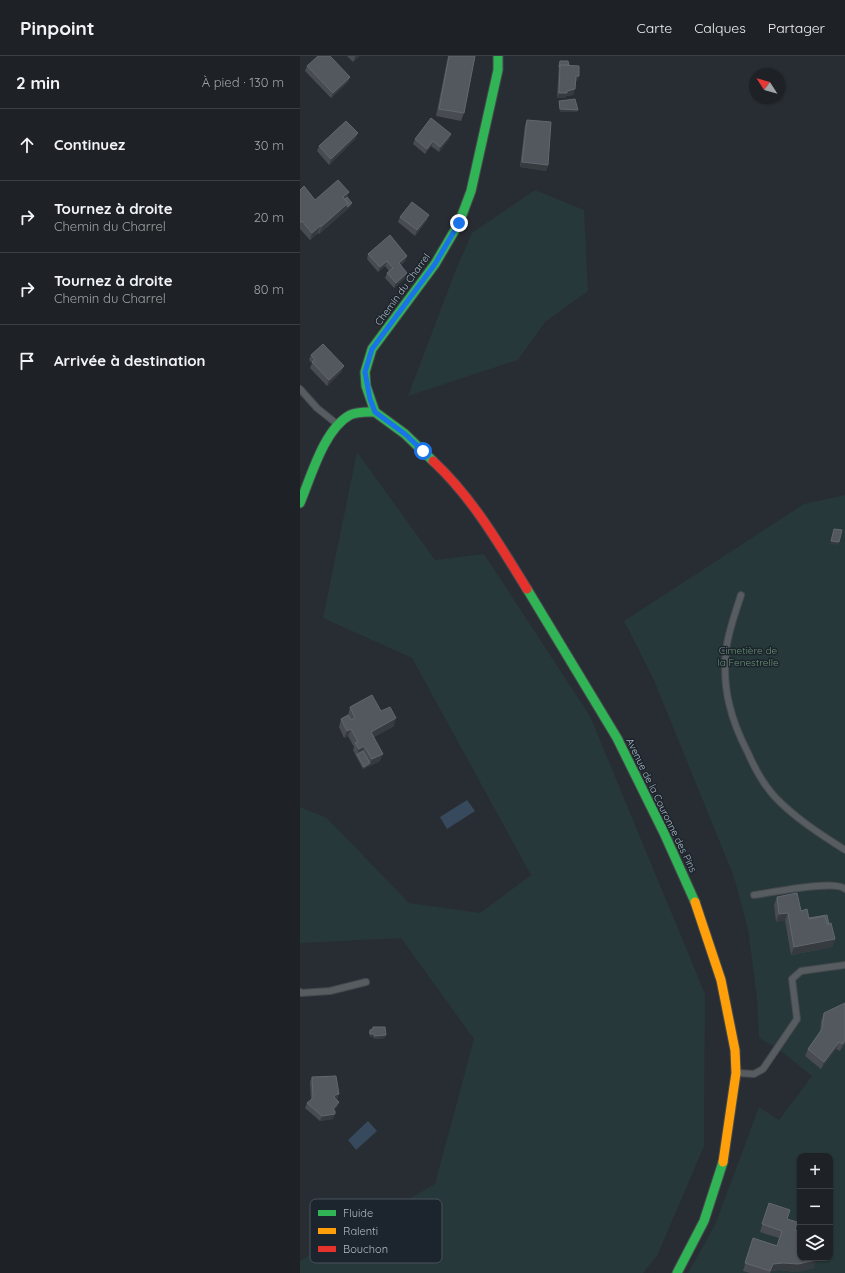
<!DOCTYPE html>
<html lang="fr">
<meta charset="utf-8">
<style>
:root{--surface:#1e2226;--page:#2b2f32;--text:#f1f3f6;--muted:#a1a4a7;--line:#3c3f43}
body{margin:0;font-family:Quicksand,sans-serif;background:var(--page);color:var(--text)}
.controls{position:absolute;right:12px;bottom:12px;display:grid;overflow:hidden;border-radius:8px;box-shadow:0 1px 3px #0004}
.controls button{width:36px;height:36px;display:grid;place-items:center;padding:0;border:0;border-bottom:1px solid var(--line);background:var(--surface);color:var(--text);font:20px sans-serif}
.compass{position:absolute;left:449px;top:12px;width:36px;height:36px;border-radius:50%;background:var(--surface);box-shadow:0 1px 3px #0004;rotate:306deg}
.stop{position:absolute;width:12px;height:12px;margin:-9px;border:3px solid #1a73e8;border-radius:50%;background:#fff}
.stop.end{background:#1a73e8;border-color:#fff;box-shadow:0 1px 4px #0008}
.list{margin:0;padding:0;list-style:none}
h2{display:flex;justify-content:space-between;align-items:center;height:52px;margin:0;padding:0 16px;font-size:17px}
h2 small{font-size:13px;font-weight:400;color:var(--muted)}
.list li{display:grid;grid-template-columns:26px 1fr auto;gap:12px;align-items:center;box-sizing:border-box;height:72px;padding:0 16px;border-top:1px solid var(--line)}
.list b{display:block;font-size:15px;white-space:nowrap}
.list p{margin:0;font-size:13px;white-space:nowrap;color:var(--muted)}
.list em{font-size:13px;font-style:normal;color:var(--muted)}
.icon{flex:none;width:22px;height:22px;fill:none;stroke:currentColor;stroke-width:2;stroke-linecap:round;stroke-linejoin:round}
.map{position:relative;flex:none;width:545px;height:1217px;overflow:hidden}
header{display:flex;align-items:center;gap:24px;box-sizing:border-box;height:56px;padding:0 20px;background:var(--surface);border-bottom:1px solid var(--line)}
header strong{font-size:19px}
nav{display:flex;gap:22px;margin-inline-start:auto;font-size:14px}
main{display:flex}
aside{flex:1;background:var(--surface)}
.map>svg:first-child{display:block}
.green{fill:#263839;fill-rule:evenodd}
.water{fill:#37495c}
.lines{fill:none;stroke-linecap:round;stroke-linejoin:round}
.lane-casing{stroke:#46494e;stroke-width:8}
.fast-casing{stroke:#46494e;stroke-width:11}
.slow-casing{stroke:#46494e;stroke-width:11}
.jam-casing{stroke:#46494e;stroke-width:11}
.lane{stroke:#575c61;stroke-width:6}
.fast{stroke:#30b455;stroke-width:9}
.slow{stroke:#ff9f0a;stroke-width:9}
.jam{stroke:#e5322d;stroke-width:9}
.wall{fill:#484c52}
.shaded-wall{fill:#363b40}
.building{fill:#53585e;stroke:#62676e}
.route{stroke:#1a73e8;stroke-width:5}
.labels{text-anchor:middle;stroke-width:3;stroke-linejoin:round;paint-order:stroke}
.street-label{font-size:10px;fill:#b1bac4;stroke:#1c242d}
.park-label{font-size:10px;fill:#6a9472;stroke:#1c242d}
.key{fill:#1c242d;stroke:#49515a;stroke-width:1}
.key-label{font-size:11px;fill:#b1bac4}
</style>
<header>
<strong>Pinpoint</strong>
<nav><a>Carte</a><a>Calques</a><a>Partager</a></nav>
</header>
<main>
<aside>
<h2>2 min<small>À pied · 130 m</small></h2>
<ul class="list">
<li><svg class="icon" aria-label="ahead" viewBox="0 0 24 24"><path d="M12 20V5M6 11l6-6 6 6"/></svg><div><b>Continuez</b></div><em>30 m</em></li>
<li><svg class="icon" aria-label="right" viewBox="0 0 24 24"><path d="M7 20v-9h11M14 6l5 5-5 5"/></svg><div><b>Tournez à droite</b><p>Chemin du Charrel</p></div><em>20 m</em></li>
<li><svg class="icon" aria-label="right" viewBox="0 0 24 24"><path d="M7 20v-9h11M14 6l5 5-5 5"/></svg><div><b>Tournez à droite</b><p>Chemin du Charrel</p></div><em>80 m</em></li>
<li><svg class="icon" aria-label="arrive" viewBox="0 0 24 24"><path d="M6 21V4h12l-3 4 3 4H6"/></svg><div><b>Arrivée à destination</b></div></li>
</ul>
</aside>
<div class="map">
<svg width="545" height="1217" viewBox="0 0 545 1217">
<rect width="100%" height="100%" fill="#282d33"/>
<!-- green -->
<g class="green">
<polygon points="235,134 284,154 288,235 245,266 218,304 108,340 155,216 172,177"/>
<polygon points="57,396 135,504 184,498 290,660 405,938 404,1090 357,1200 343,1217 0,1217 0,1205 135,1128 174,983 101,882 0,887 0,751 27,762 109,847 180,857 231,819 112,602 23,562"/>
<path d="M545 439V1217H388L415 1169 459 1051 479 1064 512 1020 477 992 459 982 457 942 448 873 434 821 353 622 324 565 504 448ZM500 1100H530V1202H500Z"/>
</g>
<!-- water -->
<g class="water">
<polygon points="167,744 175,755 147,773 140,761"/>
<polygon points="68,1065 77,1075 56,1094 48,1084"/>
</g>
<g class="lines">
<defs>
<g id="lane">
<polyline points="0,333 17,352 37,368"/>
<path d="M441 539C435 558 428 576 426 595 422 633 431 664 448 697 455 713 463 728 475 741 495 762 520 778 545 794"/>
<path d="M454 839C470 837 535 823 545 833"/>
<polyline points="0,936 1,937 30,935 66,926"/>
<polyline points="437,1017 454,1018 463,1013 497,963 492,923 501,915 545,909"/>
</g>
<g id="fast">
<polyline points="133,405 105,378 75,356 66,330 65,316 72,293 135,208 159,167 171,135 198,14 198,0"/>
<path d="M0 447C11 421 24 373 50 359 58 355 67 356 75 356"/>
<polyline points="227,533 317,682 364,777 395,846"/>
<polyline points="377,1217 404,1165 423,1106"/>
</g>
<polyline id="slow" points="395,846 421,924 435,994 436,1017 423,1106"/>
<path id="jam" d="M133 405C172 441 199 488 227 533"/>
</defs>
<!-- lane casing -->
<use href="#lane" class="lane-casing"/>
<!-- fast casing -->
<use href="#fast" class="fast-casing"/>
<!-- slow casing -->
<use href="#slow" class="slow-casing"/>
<!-- jam casing -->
<use href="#jam" class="jam-casing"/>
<!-- lane -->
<use href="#lane" class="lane"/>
<!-- fast -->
<use href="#fast" class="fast"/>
<!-- slow -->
<use href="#slow" class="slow"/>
<!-- jam -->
<use href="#jam" class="jam"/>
</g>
<!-- wall -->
<g class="wall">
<polygon points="47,0 59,0 53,6"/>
<polygon points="148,0 175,0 164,57 161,65 136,60"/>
<polygon points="260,5 269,9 279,20 277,25 276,25 273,39 266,40 265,42 257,42 259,8"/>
<polygon points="7,10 50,21 48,26 31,42 5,15"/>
<polygon points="259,45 277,56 260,56 259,48"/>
<polygon points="227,64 248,109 246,115 220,111 225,69"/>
<polygon points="56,82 29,109 17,95 19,90"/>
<polygon points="115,83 149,83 139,96 131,90 125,98 113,88"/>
<polygon points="0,134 15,144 49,136 47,141 51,150 19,178 18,177 10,184 0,173"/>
<polygon points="100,161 127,164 115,180 98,166"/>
<polygon points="68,198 107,200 105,205 101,209 105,222 94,232 85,222 87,217 89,215 85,210 78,216 67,203"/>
<polygon points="11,299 42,315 27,330 10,312 12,307 9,304"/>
<polygon points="50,651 81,655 94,670 74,681 80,705 63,713 56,700 53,694 54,691 48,680 44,682 39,671 41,663 48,659"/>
<polygon points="477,841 501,855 509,862 529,868 535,883 532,891 491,899 485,864 476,866 474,849"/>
<polygon points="524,957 545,988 540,995 536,993 521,1013 505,1000 508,993 520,976 521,965"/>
<polygon points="73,971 85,982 74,983 73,980 70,981 69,976 70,974 72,973"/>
<polygon points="12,1021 39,1046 37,1051 34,1054 33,1063 20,1065 5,1052 7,1047 11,1044 10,1026"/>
<polygon points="469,1147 487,1163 495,1174 514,1212 496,1216 480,1214 471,1215 470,1217 450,1217 443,1215 453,1182 477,1189 479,1182 460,1176"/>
</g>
<!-- shaded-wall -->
<g class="shaded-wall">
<polygon points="55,0 59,0 53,6 55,1"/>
<polygon points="276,20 279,20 277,25 275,26"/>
<polygon points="50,21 48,26 31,42 33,37"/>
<polygon points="275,33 273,39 266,40 265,42 257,42 259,37"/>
<polygon points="260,53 278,54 277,56 260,56"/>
<polygon points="58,77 56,82 29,109 31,103"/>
<polygon points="151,78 149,83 139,96 140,91"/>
<polygon points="133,85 131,90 125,98 127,93"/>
<polygon points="222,106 248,109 246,115 220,111"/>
<polygon points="49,136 46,144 43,141"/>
<polygon points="48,147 52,147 51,150 19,178 22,170"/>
<polygon points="129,159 127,164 115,180 117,174"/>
<polygon points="20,170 18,177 10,184 12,177"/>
<polygon points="107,200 105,205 97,212 99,207"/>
<polygon points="87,205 85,210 78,216 80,211"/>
<polygon points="107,217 105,222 94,232 96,227"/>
<polygon points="44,310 42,315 27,330 29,324"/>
<polygon points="531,485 539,486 538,489 530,488"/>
<polygon points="96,662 94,670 69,684 71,676"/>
<polygon points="51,673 48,680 44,682 47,675"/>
<polygon points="64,690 62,698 57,698 59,693"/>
<polygon points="83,698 80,705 63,713 64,711 70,707 72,703"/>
<polygon points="488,857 485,864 476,866 479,858"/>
<polygon points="535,883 532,891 491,899 494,891"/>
<polygon points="70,978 74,978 73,980 70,981"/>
<polygon points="86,979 85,982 74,983 75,980"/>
<polygon points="545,984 545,988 540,995 543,988"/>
<polygon points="539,986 536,993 521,1013 524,1006"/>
<polygon points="39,1038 37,1044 33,1044 35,1039"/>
<polygon points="39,1046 37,1051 31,1058 33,1053"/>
<polygon points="35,1058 33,1063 20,1065 22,1060"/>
<polygon points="516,1204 514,1212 496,1216 480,1214 470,1215 473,1208"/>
</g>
<!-- building -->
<g class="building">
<polygon points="18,0 30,0 50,21 33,37 7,10"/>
<polygon points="149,0 175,0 164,57 139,53"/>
<polygon points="260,5 268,5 269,9 260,9 259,11"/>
<polygon points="260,9 279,10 279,20 276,20 275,33 267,35 267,37 259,37"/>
<polygon points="275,43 278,54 260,53 259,45"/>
<polygon points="131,62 151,78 140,91 133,85 127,93 115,83"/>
<polygon points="227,64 251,66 248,109 222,106"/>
<polygon points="46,65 58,77 31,103 19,90"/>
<polygon points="38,124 49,136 43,141 48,147 22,170 20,170 12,177 2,165 0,167 0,134 4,130 15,144"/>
<polygon points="47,141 52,147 47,151 48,147 45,143"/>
<polygon points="112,146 129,159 117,174 100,161"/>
<polygon points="90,179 107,200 99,207 107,217 96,227 87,217 93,212 87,205 80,211 68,198"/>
<polygon points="23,288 44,310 29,324 12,306 15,304 11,299"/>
<polygon points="534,473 542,474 539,486 531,485"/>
<polygon points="72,639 81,655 90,651 96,662 71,676 83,698 72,703 64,690 59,693 55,687 58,686 51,673 47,675 41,663 48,659 51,664 55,662 50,651"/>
<polygon points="63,695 70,707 64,711 57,698"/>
<polygon points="497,837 501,855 507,853 509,863 525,860 527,868 531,867 535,883 494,891 488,857 479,858 477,841"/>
<polygon points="527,859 529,868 527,868 525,860 509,863 509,862"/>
<polygon points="545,947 545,984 543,988 539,986 524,1006 508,993 522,973 524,957"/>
<polygon points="73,971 85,971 86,979 75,980 74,978 70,978 70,974 73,973"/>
<polygon points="36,1020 39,1038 35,1039 34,1041 39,1046 33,1053 35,1055 35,1058 22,1060 7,1047 13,1042 12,1021"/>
<polygon points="469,1147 490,1154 487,1163 497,1166 495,1174 500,1175 500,1202 517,1202 516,1204 498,1208 483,1207 473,1208 470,1215 445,1207 453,1182 477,1190 482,1175 462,1168"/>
</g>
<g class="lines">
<!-- route -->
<polyline class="route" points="123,395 105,378 75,356 70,343 65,316 72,293 135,208 159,167"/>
</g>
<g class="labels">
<!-- street labels -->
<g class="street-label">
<text transform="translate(102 233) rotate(-54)" y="4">Chemin du Charrel</text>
<text transform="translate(362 749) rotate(64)" y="4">Avenue de la Couronne des Pins</text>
</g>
<!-- park labels -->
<g class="park-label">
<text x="448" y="598">Cimetière de<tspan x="448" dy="12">la Fenestrelle</tspan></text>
</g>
</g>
<!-- legend -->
<rect x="10" y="1143" width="132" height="64" rx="6" class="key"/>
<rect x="18" y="1154" width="18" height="6" fill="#30b455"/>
<rect x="18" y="1172" width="18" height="6" fill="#ff9f0a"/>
<rect x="18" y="1190" width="18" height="6" fill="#e5322d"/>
<g class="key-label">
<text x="43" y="1161">Fluide</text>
<text x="43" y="1179">Ralenti</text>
<text x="43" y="1197">Bouchon</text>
</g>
</svg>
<div class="controls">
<button>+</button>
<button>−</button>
<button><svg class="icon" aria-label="layers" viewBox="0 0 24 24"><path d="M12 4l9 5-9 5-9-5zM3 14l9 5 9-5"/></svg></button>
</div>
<svg class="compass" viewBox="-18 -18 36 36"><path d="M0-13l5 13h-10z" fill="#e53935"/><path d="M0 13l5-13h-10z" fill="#a1a4a7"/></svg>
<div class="stop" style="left:123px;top:395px"></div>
<div class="stop end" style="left:159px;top:167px"></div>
</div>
</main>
